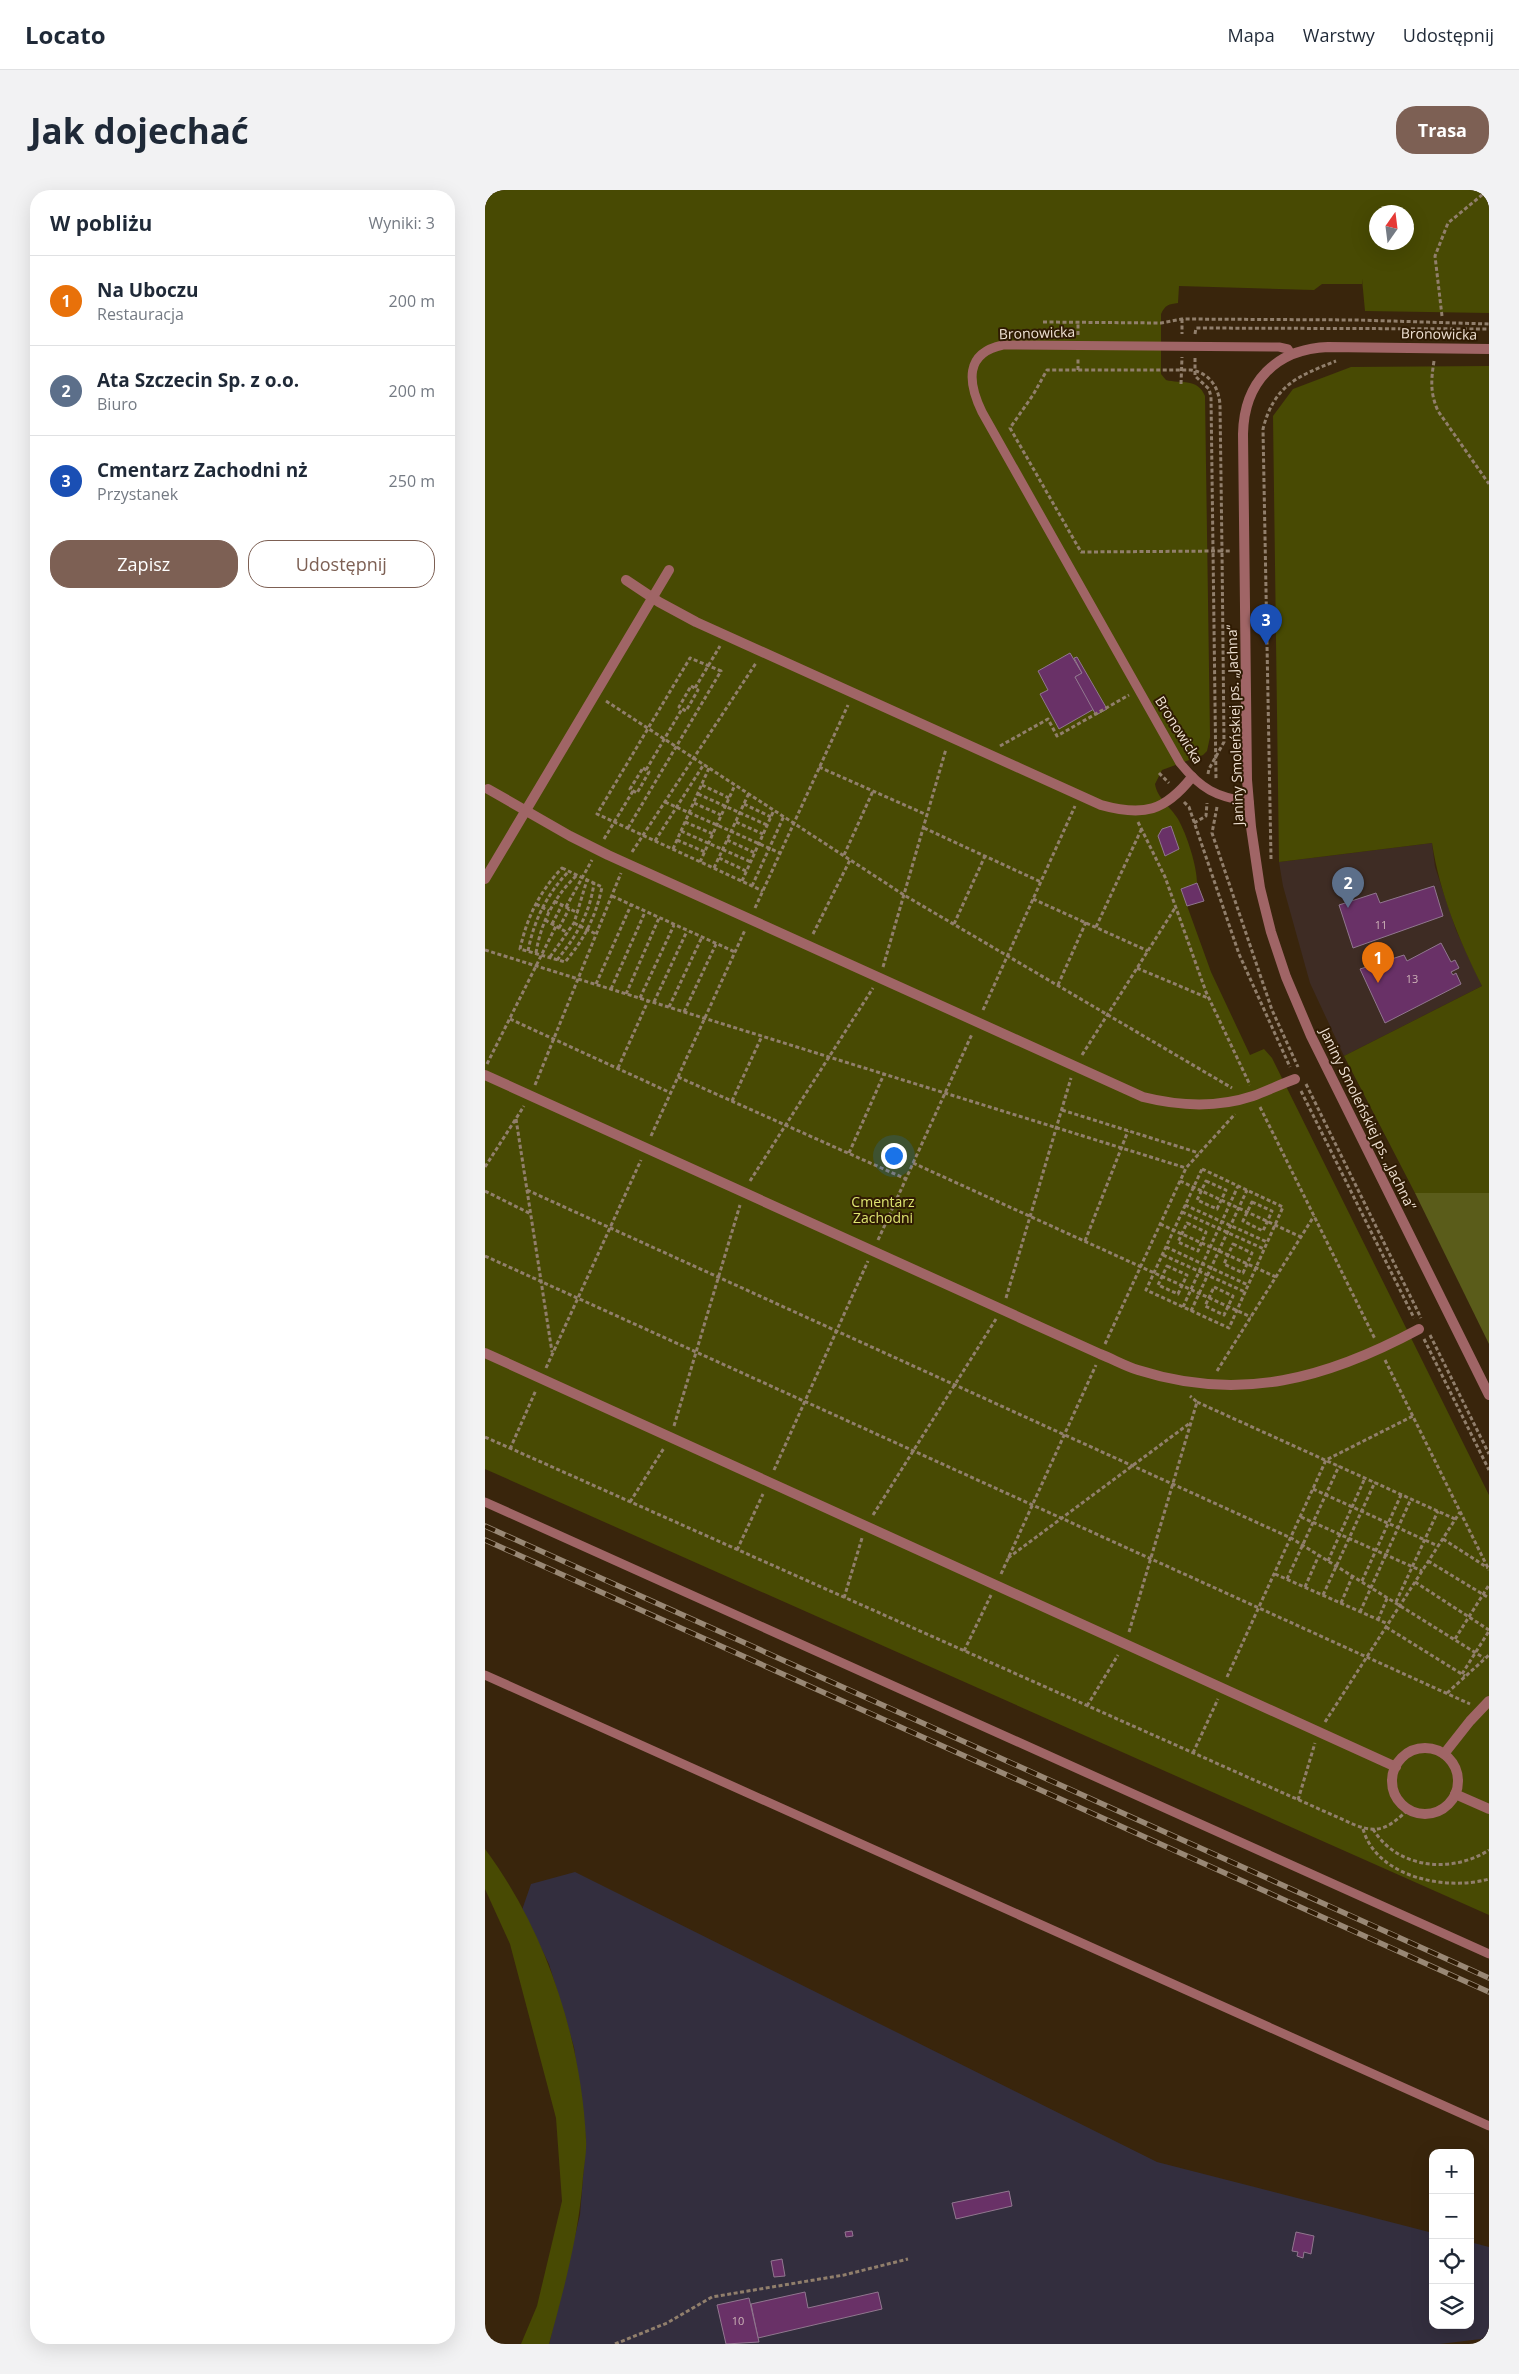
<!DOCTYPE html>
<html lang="pl">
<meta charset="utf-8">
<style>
:root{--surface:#fff;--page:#f2f2f3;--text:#1f2937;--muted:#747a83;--line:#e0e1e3;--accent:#7d6054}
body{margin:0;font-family:"Open Sans",sans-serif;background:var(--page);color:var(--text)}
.controls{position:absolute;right:15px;bottom:15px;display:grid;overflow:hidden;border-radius:10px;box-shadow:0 5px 20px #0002}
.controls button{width:45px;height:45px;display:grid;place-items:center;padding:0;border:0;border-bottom:1px solid var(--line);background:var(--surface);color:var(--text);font:25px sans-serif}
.compass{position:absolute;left:884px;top:15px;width:45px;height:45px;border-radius:50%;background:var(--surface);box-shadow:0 5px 20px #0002;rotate:14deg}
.you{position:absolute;left:408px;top:965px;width:18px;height:18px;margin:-12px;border:4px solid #fff;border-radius:50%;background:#1a73e8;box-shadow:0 0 0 8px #1a73e833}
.badge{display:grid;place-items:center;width:32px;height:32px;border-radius:50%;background:var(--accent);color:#fff;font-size:16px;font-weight:700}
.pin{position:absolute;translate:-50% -41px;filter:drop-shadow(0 1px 2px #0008)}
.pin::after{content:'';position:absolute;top:26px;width:18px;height:15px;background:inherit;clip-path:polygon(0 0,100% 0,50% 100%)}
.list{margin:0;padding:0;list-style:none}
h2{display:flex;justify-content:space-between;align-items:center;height:65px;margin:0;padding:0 20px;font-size:21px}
h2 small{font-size:16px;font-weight:400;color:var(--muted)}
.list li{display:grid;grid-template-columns:32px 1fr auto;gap:15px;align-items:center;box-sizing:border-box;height:90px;padding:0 20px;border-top:1px solid var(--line)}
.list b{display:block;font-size:19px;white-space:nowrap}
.list p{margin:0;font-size:16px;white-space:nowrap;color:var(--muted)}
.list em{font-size:16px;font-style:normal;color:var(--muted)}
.actions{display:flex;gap:10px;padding:15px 20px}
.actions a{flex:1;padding:11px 0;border:1px solid var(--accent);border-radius:20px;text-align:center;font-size:18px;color:var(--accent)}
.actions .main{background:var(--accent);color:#fff}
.icon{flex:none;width:28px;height:28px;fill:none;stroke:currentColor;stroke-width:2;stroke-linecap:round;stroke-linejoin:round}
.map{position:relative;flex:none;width:1004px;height:2154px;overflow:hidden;border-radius:20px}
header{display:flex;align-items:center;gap:30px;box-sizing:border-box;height:70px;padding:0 25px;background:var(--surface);border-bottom:1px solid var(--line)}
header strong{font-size:24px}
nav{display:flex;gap:28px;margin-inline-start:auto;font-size:18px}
.intro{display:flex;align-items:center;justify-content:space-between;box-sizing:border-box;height:120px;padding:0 30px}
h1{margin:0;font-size:35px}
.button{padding:12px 22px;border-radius:20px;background:var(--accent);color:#fff;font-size:18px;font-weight:700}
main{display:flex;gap:30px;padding:0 30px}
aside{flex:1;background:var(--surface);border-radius:20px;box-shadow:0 5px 20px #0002}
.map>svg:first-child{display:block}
.commercial{fill:#3e2c24}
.industrial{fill:#332e3e}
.green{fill:#484a03;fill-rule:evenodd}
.forest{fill:#5a5c1a}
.building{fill:#693167;stroke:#91778f}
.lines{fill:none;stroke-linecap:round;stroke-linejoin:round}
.path{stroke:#917f6c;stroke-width:3;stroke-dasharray:4 2.5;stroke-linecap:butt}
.lane{stroke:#a06566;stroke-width:9}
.street{stroke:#a06566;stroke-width:10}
.rail-casing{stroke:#998875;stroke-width:5.5}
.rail{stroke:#2f1b03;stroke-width:4;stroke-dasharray:11;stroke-linecap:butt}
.labels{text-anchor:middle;stroke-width:4;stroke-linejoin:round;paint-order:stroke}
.number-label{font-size:11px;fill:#ceb5b8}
.street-label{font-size:14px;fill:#efe1d3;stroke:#2f1b03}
.park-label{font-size:14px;fill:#dde470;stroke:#2f1b03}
</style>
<header>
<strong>Locato</strong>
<nav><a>Mapa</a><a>Warstwy</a><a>Udostępnij</a></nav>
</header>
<div class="intro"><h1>Jak dojechać</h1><a class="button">Trasa</a></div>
<main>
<aside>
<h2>W pobliżu<small>Wyniki: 3</small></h2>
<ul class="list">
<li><span class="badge" style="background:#e8710a">1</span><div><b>Na Uboczu</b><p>Restauracja</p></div><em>200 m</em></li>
<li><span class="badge" style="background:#5c6f8a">2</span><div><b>Ata Szczecin Sp. z o.o.</b><p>Biuro</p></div><em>200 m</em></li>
<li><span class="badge" style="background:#1a4fb4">3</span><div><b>Cmentarz Zachodni nż</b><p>Przystanek</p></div><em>250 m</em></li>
</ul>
<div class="actions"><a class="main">Zapisz</a><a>Udostępnij</a></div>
</aside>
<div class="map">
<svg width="1004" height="2154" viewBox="0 0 1004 2154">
<rect width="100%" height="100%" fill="#39250c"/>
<!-- commercial -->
<polygon class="commercial" points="947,653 950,677 971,740 997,796 859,866 825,793 798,696 794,672"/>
<!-- industrial -->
<polygon class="industrial" points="90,1682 672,1972 948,2043 948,2135 985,2135 985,2052 1004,2057 1004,2148 955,2154 64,2154 95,2025 101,1950 89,1857 64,1774 37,1720 46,1694"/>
<!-- green -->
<g class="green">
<path d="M0 0H1004V123L880 121 877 89V94H837L829 100 694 96 693 113C684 114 680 115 676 124V184L681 190C696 194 713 188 720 206L725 547 722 561 718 565 677 580 670 594C672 608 686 617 693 629 702 645 712 676 712 693L696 699 726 782 765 865 779 859 787 868 1004 1305V1725L0 1279ZM892 22H922V52H892Z"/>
<path d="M1004 176V1003H930L859 866 997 796C974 750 955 704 947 653L794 672 788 226 808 199 866 177Z"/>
<path d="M0 1659C61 1741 96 1848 101 1949 102 1961 99 1975 98 1987 94 2044 79 2099 64 2154H36L52 2116 77 2011 71 1928 25 1754 0 1699Z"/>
</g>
<!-- forest -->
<polygon class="forest" points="930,1003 1004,1003 1004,1154"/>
<!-- building -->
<g class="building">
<polygon points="585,463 597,483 590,487 609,519 574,539 555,504 563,500 553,481"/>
<polygon points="592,467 622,519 611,525 590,487 597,483 589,468"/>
<polygon points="686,636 694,659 680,666 673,646 677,639"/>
<polygon points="712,693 719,711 702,716 696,699"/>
<polygon points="949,696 958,726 868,758 854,715 891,703 895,713"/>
<polygon points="956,753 966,772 970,770 974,778 966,782 968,785 971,783 976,794 900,833 875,779 919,765 922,771"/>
<polygon points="524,2001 527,2016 471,2029 467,2013"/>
<polygon points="367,2041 368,2046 361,2047 360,2042"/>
<polygon points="811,2042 829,2046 826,2064 819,2062 818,2068 812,2066 813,2062 807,2061"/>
<polygon points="297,2069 300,2086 289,2087 286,2071"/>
<polygon points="320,2102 323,2118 393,2102 397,2119 273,2148 266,2114"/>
<polygon points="264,2108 274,2152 241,2154 232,2115"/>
</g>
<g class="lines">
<!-- path -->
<g class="path">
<polyline points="957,126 950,66 963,33 1003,0"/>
<polyline points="697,129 697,144"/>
<polyline points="558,132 676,133 697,129 872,130 1004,134"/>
<polyline points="710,144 711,138 1004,139"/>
<polyline points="593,145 593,132"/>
<polyline points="710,168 710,186 724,199 726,207 731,590"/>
<path d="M949 171C946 190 945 203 953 221L1004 294"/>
<polyline points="593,180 593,168"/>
<polyline points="696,194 697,167"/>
<polygon points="206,496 213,500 201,521 194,517"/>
<polyline points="210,498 235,456"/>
<polyline points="121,511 419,705 747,898"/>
<polyline points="515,556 563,529 572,546 644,505"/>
<polyline points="334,577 442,625"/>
<polygon points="158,578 164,582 152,603 145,599"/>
<polyline points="161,580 197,519"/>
<polyline points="674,583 684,593"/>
<path d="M723 584 724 579 739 552 737 361 596 362 525 238 548 205 562 180H706C725 183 734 198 735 215L737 361H747"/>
<polyline points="217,595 244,608"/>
<polyline points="213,604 282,635"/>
<polyline points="180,612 295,663"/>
<polyline points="699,612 704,617 754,764 805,877"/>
<polyline points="209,613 236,625"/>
<polyline points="259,614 286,627"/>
<polyline points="732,617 727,643 787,820 813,877"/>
<polyline points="200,632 228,644"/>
<polyline points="251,632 278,644"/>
<polyline points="653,632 680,687 721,802 765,895"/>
<polyline points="709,633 721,626 722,613"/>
<polyline points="143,638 236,481 205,468 112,624 278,701"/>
<polyline points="439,638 556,692"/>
<polyline points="196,641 266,672"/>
<polyline points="119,649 148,601"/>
<polyline points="192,650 220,662"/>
<polyline points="242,650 270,663"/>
<polyline points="170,651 219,574"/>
<polyline points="188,659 224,578"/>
<polyline points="147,662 271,473"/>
<polyline points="359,665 388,601"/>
<polyline points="234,668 261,681"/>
<path d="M786 669 778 239C789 195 813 186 851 171"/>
<polyline points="215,672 250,595"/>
<path d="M77 678 117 697C111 726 99 750 80 772L35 759C42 727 55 701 77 678Z"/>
<polyline points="229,678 264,603"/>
<polyline points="257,691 289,620"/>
<polyline points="267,696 299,626"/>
<polyline points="127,706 250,762"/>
<polyline points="548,709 663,761"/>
<polyline points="69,711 93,723"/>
<polyline points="51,714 64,721"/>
<polyline points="81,717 107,670"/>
<polyline points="270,718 363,515"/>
<polyline points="60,730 83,743"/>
<polyline points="89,733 111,744"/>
<polyline points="67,734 77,715"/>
<polyline points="469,734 500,666"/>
<polyline points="611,737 657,638"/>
<polyline points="74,738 84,719"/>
<polyline points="328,744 365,670"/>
<polyline points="0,760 701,978"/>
<path d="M43 761C49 730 62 704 84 681"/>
<path d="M51 763C56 732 69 707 92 685"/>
<polyline points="65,767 89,733 102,690"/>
<path d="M72 770C91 747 105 723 109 693"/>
<polyline points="398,777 461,559"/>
<polyline points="652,778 723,808"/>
<polyline points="111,794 146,715"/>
<polyline points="573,795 601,732"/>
<polyline points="126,799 160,722"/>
<polyline points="141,804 174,728"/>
<polyline points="155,808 189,735"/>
<polyline points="169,812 202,741"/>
<polyline points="184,817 217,747"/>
<polyline points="498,820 590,616"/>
<polyline points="199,822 231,754"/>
<polyline points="25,829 186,903"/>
<polyline points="597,865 690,718"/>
<polyline points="2,874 71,736"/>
<polyline points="133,878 163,811"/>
<polyline points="193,887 421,989"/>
<polyline points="821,894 936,1128"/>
<polyline points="50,895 136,683"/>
<polyline points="816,901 929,1128"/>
<polyline points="247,911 277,846"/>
<polyline points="775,917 890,1149"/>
<polyline points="577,920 714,963"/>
<polyline points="31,929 67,1162"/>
<polyline points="166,946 260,740"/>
<polyline points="364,963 399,884"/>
<polyline points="428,973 766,1127"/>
<polyline points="0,977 39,916"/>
<polygon points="717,979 798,1017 744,1138 661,1100"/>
<polyline points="265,991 388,798"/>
<polyline points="695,991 816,1047"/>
<polygon points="721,991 741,1000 732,1019 712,1010"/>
<polyline points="42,1000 806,1348 999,1468"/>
<polyline points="0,1001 46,1024"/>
<polygon points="767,1012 787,1021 778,1041 758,1031"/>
<polyline points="700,1015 782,1052"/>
<polyline points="697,1022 779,1059"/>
<polygon points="702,1033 721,1042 713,1061 693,1052"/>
<polyline points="675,1034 791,1087"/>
<polyline points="393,1050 487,844"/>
<polyline points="600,1051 643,941"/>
<polygon points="748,1054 767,1063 758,1083 739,1074"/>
<polyline points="681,1057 763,1095"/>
<polyline points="678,1065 760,1102"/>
<polyline points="0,1066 985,1514"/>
<polygon points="682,1076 702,1085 693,1104 673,1095"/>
<polygon points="729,1097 748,1106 739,1125 720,1116"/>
<polyline points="521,1108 586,888"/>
<polyline points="698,1117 753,996"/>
<polyline points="706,1121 762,1000"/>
<polyline points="945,1145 1004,1264"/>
<polyline points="939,1149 1004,1280"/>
<polyline points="620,1154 701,978 750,924"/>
<polyline points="900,1170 1004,1380"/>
<polyline points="61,1178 156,970"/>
<polyline points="732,1181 829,1026"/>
<polyline points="712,1212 970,1329"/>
<polyline points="189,1236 255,1015"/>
<path d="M0 1247 870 1635C896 1645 905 1636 924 1619"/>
<polyline points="25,1259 51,1200"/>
<polyline points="289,1280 383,1071"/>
<polyline points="828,1299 953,1356"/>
<polyline points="145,1312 179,1258"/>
<polyline points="388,1325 511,1129"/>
<polyline points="816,1327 937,1381"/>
<polyline points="958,1349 1003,1378"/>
<polyline points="252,1360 278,1304"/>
<polyline points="523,1368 705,1233"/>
<polyline points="843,1371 880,1288"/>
<polyline points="943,1371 1004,1408"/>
<polyline points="516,1384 611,1175"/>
<polyline points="790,1384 903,1434"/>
<polyline points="802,1389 854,1276"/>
<polyline points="877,1391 916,1305"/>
<polyline points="930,1392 1004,1440"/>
<polyline points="820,1397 834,1365"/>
<polyline points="838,1405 890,1292"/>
<polyline points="359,1408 377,1348"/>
<polyline points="911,1412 953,1321"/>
<polyline points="856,1413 868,1385"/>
<polyline points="875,1422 926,1309"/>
<polyline points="893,1430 903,1406"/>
<polyline points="901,1437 980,1486"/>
<polyline points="644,1442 712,1212 705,1206"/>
<polyline points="970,1449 1004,1395"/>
<polyline points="479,1461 506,1405"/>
<polyline points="977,1484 1004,1441"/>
<polyline points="742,1487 841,1270 928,1226"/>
<polyline points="962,1503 1004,1465"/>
<polyline points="602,1516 633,1465"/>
<polyline points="840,1532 975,1322"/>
<polyline points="708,1563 733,1509"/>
<polyline points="813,1610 830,1553"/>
<path d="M878 1639C892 1688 962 1701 1004 1689"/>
<path d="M888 1639C912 1679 967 1684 1004 1660"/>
<polyline points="130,2154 182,2133 227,2107 359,2085 423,2069"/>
</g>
<!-- lane -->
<g class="lane">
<path d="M764 612C731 607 716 599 695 573L497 222C483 193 479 163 518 155L794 157 803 159 806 164"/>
<polyline points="0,1312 1004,1764"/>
<polyline points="0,1485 1004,1936"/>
</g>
<!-- street -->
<g class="street">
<path d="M1004 159 843 157C791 159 759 192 758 244L762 590 766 637 775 698 786 742 801 787 826 846 1004 1205"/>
<path d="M141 390 174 412 211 432 616 615C659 627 680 621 707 587"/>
<path d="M3 599 85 646 123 665 658 907C694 916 732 918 768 906 782 901 796 894 810 889"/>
<polyline points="0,689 184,380"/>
<path d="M0 885 615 1164C628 1169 640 1176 653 1180 756 1213 843 1188 934 1139"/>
<polyline points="0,1163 911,1577"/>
<circle cx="940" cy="1591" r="33"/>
<polyline points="959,1564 985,1531 1004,1511"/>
<polyline points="970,1604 1004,1619"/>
</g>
<defs>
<g id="rail">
<polyline points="0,1336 1004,1788"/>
<polyline points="0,1350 1004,1802"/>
</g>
</defs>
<!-- rail casing -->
<use href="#rail" class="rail-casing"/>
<!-- rail -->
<use href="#rail" class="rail"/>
</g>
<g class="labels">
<!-- number labels -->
<g class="number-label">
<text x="896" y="739">11</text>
<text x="927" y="793">13</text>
<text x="253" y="2135">10</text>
</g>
<!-- street labels -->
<g class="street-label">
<text transform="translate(552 143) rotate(-2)" y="5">Bronowicka</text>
<text transform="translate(954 144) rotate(1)" y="5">Bronowicka</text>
<text transform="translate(750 535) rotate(-92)" y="5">Janiny Smoleńskiej ps. „Jachna”</text>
<text transform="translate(694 540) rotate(58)" y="5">Bronowicka</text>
<text transform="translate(883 929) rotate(64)" y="5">Janiny Smoleńskiej ps. „Jachna”</text>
</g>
<!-- park labels -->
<g class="park-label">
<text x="398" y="1017">Cmentarz<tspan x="398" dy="16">Zachodni</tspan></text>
</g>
</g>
</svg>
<div class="controls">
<button>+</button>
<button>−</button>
<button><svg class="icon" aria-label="locate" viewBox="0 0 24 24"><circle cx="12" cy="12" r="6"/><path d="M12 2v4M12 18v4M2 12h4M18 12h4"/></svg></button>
<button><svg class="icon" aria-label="layers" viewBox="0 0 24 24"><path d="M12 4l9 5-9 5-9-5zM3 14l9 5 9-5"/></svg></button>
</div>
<svg class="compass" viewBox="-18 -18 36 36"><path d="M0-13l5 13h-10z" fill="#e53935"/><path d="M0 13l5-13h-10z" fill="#747a83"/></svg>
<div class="you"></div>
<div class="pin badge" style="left:893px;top:793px;background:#e8710a">1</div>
<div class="pin badge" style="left:863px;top:718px;background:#5c6f8a">2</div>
<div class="pin badge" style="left:781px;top:455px;background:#1a4fb4">3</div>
</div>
</main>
